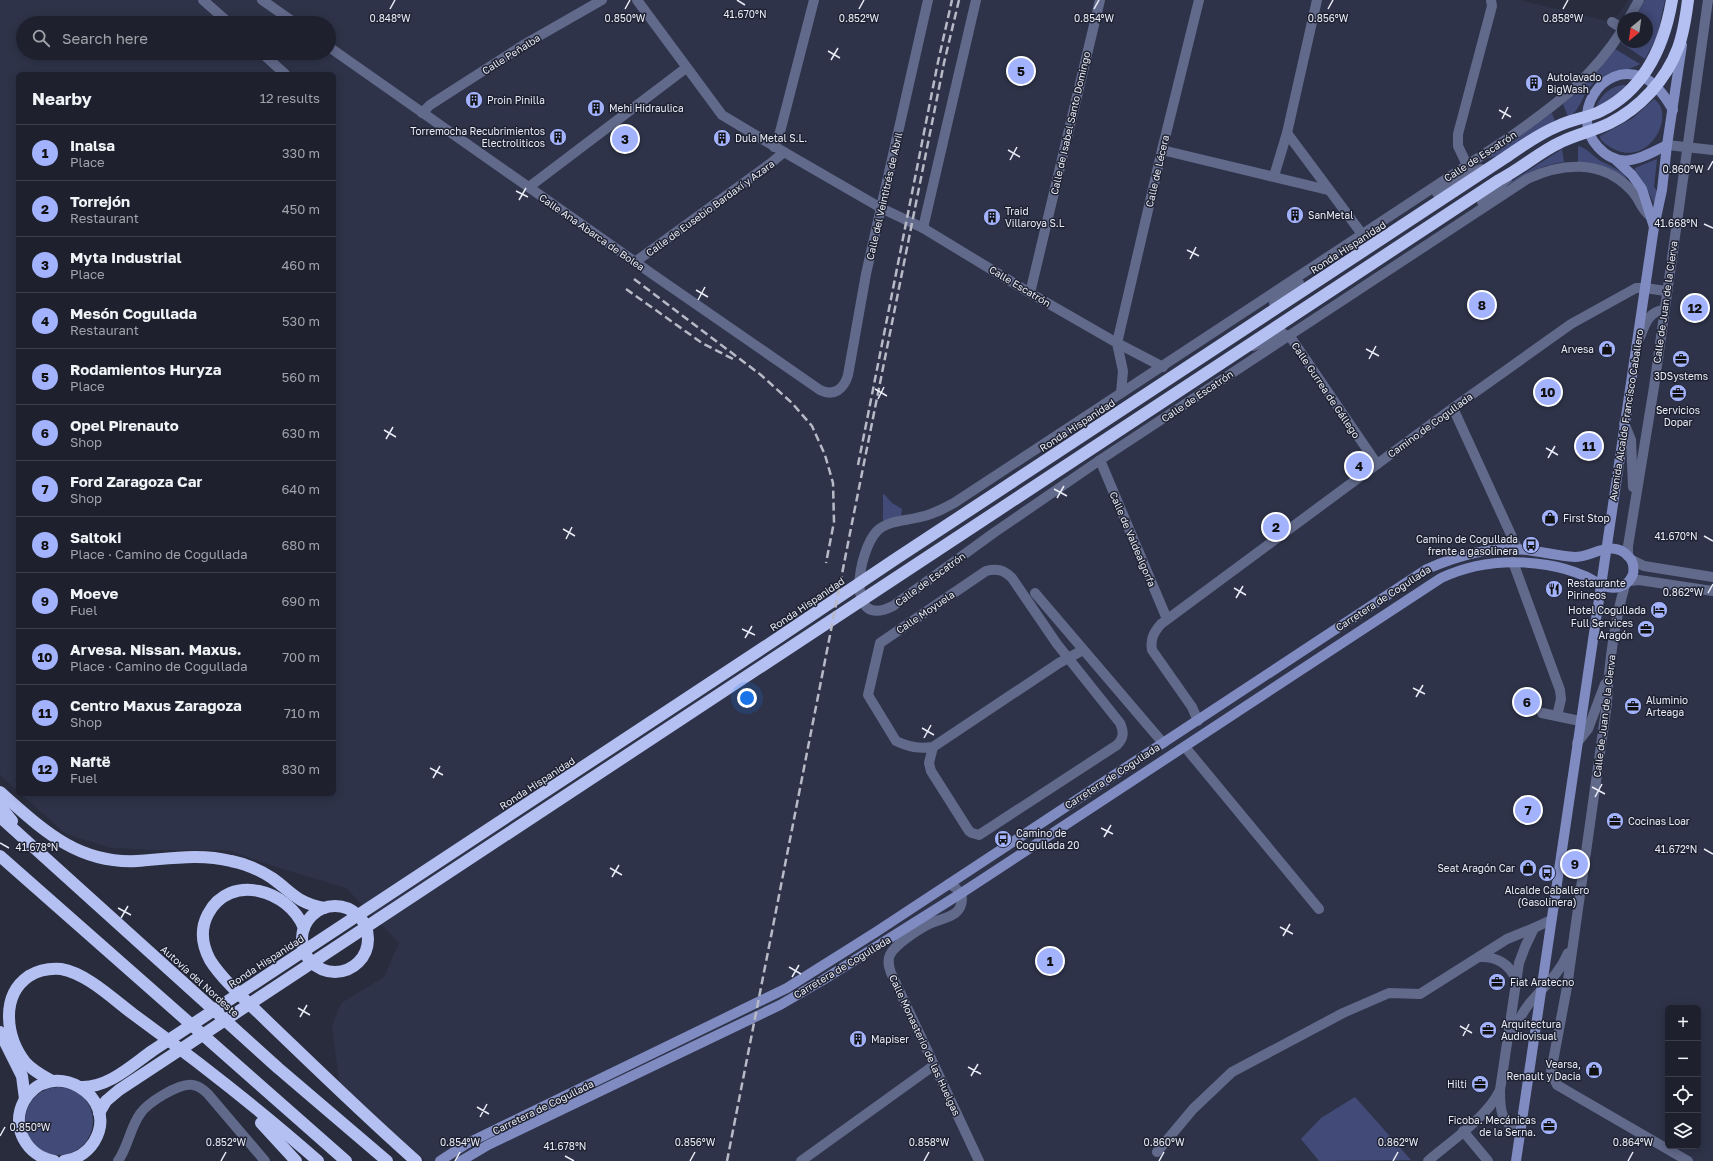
<!DOCTYPE html>
<meta charset="utf-8">
<style>
:root{--surface:#1e212d;--page:#262935;--text:#f1f3f6;--muted:#a1a3aa;--line:#3c3e49;--accent:#a2b2fd}
body{margin:0;font-family:"Golos Text",sans-serif;background:var(--page);color:var(--text)}
.controls{position:absolute;right:12px;bottom:12px;display:grid;overflow:hidden;border-radius:6px;box-shadow:0 2px 10px #0003}
.controls button{width:36px;height:36px;display:grid;place-items:center;padding:0;border:0;border-bottom:1px solid var(--line);background:var(--surface);color:var(--text);font:20px sans-serif}
.compass{position:absolute;left:1617px;top:12px;width:36px;height:36px;border-radius:50%;background:var(--surface);box-shadow:0 2px 10px #0003;rotate:209deg}
.you{position:absolute;left:747px;top:698px;width:14px;height:14px;margin:-10px;border:3px solid #fff;border-radius:50%;background:#1a73e8;box-shadow:0 0 0 6px #1a73e833}
.badge{display:grid;place-items:center;width:26px;height:26px;border-radius:50%;background:var(--accent);color:#111;font-size:13px;font-weight:700}
.pin{position:absolute;translate:-50% -50%;border:2px solid #fff;box-shadow:0 1px 4px #0006}
.list{margin:0;padding:0;list-style:none}
h2{display:flex;justify-content:space-between;align-items:center;height:52px;margin:0;padding:0 16px;font-size:17px}
h2 small{font-size:13px;font-weight:400;color:var(--muted)}
.list li{display:grid;grid-template-columns:26px 1fr auto;gap:12px;align-items:center;box-sizing:border-box;height:56px;padding:0 16px;border-top:1px solid var(--line)}
.list b{display:block;font-size:15px;white-space:nowrap}
.list p{margin:0;font-size:13px;white-space:nowrap;color:var(--muted)}
.list em{font-size:13px;font-style:normal;color:var(--muted)}
.icon{flex:none;width:22px;height:22px;fill:none;stroke:currentColor;stroke-width:2;stroke-linecap:round;stroke-linejoin:round}
.map{position:relative;flex:none;width:1713px;height:1161px;overflow:hidden}
.search{position:absolute;background:var(--surface);box-shadow:0 2px 10px #0003;left:16px;top:16px;width:320px;height:44px;display:flex;align-items:center;gap:10px;box-sizing:border-box;padding:0 14px;border-radius:22px;color:var(--muted);font-size:15px}
.panel{position:absolute;background:var(--surface);box-shadow:0 2px 10px #0003;left:16px;top:72px;width:320px;height:724px;border-radius:6px}
.map>svg:first-child{display:block}
.built{fill:#2e3349;fill-rule:evenodd}
.green{fill:#424b78}
.lines{fill:none;stroke-linecap:round;stroke-linejoin:round}
.street{stroke:#626a8b;stroke-width:10}
.secondary{stroke:#808cc1;stroke-width:10}
.highway{stroke:#b5c0f2;stroke-width:12}
.rail{stroke:#b7bac6;stroke-width:2.5;stroke-dasharray:8 4;stroke-linecap:butt}
.ticks{fill:none;stroke:#e9ecf6;stroke-width:1.5}
.labels{text-anchor:middle;stroke-width:3;stroke-linejoin:round;paint-order:stroke}
.street-label{font-size:10px;fill:#e9ecf6;stroke:#1f2232}
.poi-label{font-size:10px;fill:#e9ecf6;stroke:#1f2232;text-anchor:start}
.ticks-label{font-size:10px;text-anchor:middle;fill:#e9ecf6;stroke:#1f2232;stroke-width:3;stroke-linejoin:round;paint-order:stroke}
</style>
<div class="map">
<svg width="1713" height="1161" viewBox="0 0 1713 1161">
<rect width="100%" height="100%" fill="#282c3c"/>
<!-- built -->
<path class="built" d="M0 0H1520L1612 22 1629 0H1713V1161H426L340 1089 332 1026 341 1003 384 977 399 943 346 888 279 868 227 850H156L111 848 66 834 21 794H334V74H18V791L0 775ZM1623 18H1647V42H1623ZM23 23H329V53H23ZM1668 1008H1698V1146H1668Z"/>
<!-- green -->
<g class="green">
<polygon points="1645,0 1665,0 1657,36 1645,59 1621,43 1623,39 1623,42 1647,42 1647,18 1635,18"/>
<path d="M1615 49 1640 64C1623 74 1607 68 1592 85 1582 94 1581 111 1568 117L1563 104 1596 73Z"/>
<path d="M1625 85 1626 86 1617 94 1596 108C1600 95 1612 85 1625 85Z"/>
<path d="M1654 99C1679 115 1644 180 1601 140L1600 136 1633 118Z"/>
<polygon points="1552,113 1555,122 1501,155 1489,158 1489,156"/>
<path d="M1578 146C1587 148 1592 155 1599 160 1608 165 1623 170 1627 180L1578 162Z"/>
<path d="M1562 149 1564 162C1543 165 1527 173 1510 184L1509 183Z"/>
<polygon points="1657,159 1654,187 1658,192 1654,204 1646,186 1635,170 1635,168"/>
<polygon points="884,494 892,503 902,509 901,518 883,521 883,495"/>
<circle cx="59" cy="1121" r="34"/>
<polygon points="1355,1097 1411,1160 1319,1161 1301,1139 1321,1118"/>
</g>
<g class="lines">
<!-- street -->
<g class="street">
<polyline points="203,0 229,23"/>
<polyline points="262,0 295,23"/>
<polyline points="637,0 722,115 784,152 881,208 923,228 1030,293 1117,343 1163,367"/>
<polyline points="1629,18 1639,0"/>
<polyline points="1612,22 1623,29"/>
<path d="M1623 29C1592 78 1557 104 1510 137L954 503C943 509 932 515 920 517 906 521 888 520 877 531 858 551 844 631 893 606L995 532 1100 460 1527 179C1561 163 1601 159 1630 189 1640 198 1639 207 1650 216"/>
<path d="M329 47 658 278 820 390C834 397 844 389 848 375L866 274 928 0"/>
<polyline points="262,53 285,74"/>
<polyline points="422,113 430,105 525,44 602,0"/>
<polyline points="1287,133 1362,234"/>
<polyline points="1667,145 1713,150"/>
<polyline points="774,147 780,132 814,0"/>
<polyline points="1162,150 1328,190"/>
<polyline points="1467,165 1458,146 1458,134 1492,6 1491,0"/>
<polyline points="1274,176 1287,133 1317,0"/>
<polyline points="529,187 686,68"/>
<polyline points="1437,193 1460,178 1481,169"/>
<polyline points="1482,202 1507,179"/>
<polyline points="923,228 976,0"/>
<polyline points="635,262 771,163 784,152"/>
<polyline points="1030,293 1100,0"/>
<polyline points="1274,303 1285,295 1299,283"/>
<polyline points="1289,335 1377,464"/>
<path d="M1640 337C1645 324 1649 311 1664 310"/>
<polyline points="1253,346 1264,342 1282,332"/>
<polyline points="1121,393 1123,371 1117,343 1162,150 1199,0"/>
<polyline points="1453,408 1518,550"/>
<polyline points="1624,423 1631,440 1633,487"/>
<polyline points="1100,460 1167,619"/>
<polyline points="1628,556 1628,546 1654,387 1708,0"/>
<polyline points="1632,560 1644,566 1713,577"/>
<polyline points="1513,562 1560,690 1561,699 1557,716"/>
<polyline points="1630,581 1639,580 1713,591"/>
<path d="M1625 585C1614 623 1609 664 1607 703L1567 987 1551 1072 1557 1085 1688 1161"/>
<polyline points="1035,593 1163,743"/>
<polyline points="1542,713 1580,721"/>
<path d="M1198 721 1192 707 1152 650C1150 639 1154 632 1161 624L1453 408 1571 324 1636 288H1645L1666 291"/>
<polyline points="1577,743 1588,729 1605,684"/>
<path d="M933 747 929 763 931 771 969 831 972 833 979 835 1117 745C1124 738 1124 732 1120 723L1057 644 1012 578C1004 570 997 568 986 571L880 643 868 695 896 741C909 747 919 749 933 747L1059 663 1083 650"/>
<polyline points="1185,747 1319,909"/>
<path d="M949 884 956 888 962 898C962 918 943 917 929 924 919 929 894 945 890 955 887 961 889 967 891 973L979 1161"/>
<path d="M1479 957C1496 956 1510 964 1516 980"/>
<path d="M1510 1036C1516 1026 1521 1014 1529 1004 1543 987 1559 975 1568 953"/>
<polyline points="1463,1131 1488,1161"/>
<path d="M1520 1134C1501 1120 1500 1113 1500 1090L1519 963 1525 947 1534 928 1551 920"/>
<polyline points="1157,1152 1193,1109 1232,1072 1343,1013 1389,993 1420,994 1507,939 1534,928"/>
<path d="M118 1161C128 1147 130 1128 140 1114 147 1103 180 1082 193 1085 199 1086 204 1090 208 1094L265 1161"/>
<polyline points="801,1161 933,1066"/>
<path d="M1428 1161C1450 1142 1487 1117 1499 1092"/>
</g>
<!-- secondary -->
<g class="secondary">
<path d="M1667 145C1643 157 1621 172 1598 147 1569 116 1601 61 1642 77 1656 82 1666 98 1673 110"/>
<polyline points="1616,160 1632,175 1642,189 1654,227"/>
<path d="M440 1161 466 1144 787 988 876 932 1427 569C1459 555 1491 546 1527 550 1543 552 1559 556 1575 557 1592 557 1613 538 1629 557 1633 561 1634 568 1633 574 1631 579 1628 583 1624 585 1610 593 1597 582 1585 576 1573 571 1560 567 1547 565 1510 559 1475 562 1441 578L960 894 823 980 780 1005 488 1145 461 1161"/>
<polyline points="1516,1161 1645,288 1654,227 1662,190 1667,145 1682,45"/>
</g>
<!-- highway -->
<g class="highway">
<path d="M0 792C42 829 77 864 137 861 167 859 200 853 231 861 246 864 260 870 272 878 293 893 297 903 324 908"/>
<polyline points="0,806 12,821"/>
<polyline points="0,817 278,1068 387,1161"/>
<polyline points="0,856 346,1161"/>
<circle cx="335" cy="939" r="33"/>
<path d="M304 928C289 890 230 872 208 914 200 929 202 945 210 960 223 981 250 1004 268 1022 317 1069 365 1116 416 1161"/>
<polyline points="0,1032 22,1076 25,1099"/>
<path d="M52 1081C43 1076 33 1071 25 1062 6 1037 0 996 29 976 39 970 49 968 61 969 86 973 113 999 133 1014 196 1060 259 1109 318 1161"/>
<path d="M81 1087C108 1088 131 1066 152 1051L775 640 897 558 1503 159C1521 147 1538 134 1558 126 1572 119 1587 118 1601 111 1645 89 1664 47 1672 0"/>
<path d="M99 1113 106 1101 119 1090 1499 180C1521 169 1539 152 1561 142 1577 134 1594 131 1610 123 1640 108 1666 80 1678 48 1684 32 1686 16 1688 0"/>
<polyline points="261,1123 296,1161"/>
<path d="M54 1161C27 1156 10 1127 24 1101 50 1055 122 1096 94 1142 87 1153 77 1159 64 1161"/>
</g>
<!-- rail -->
<g class="rail">
<polyline points="634,279 761,375 792,403 812,426 825,455 833,483 834,522 826,563"/>
<polyline points="626,289 702,343 733,359"/>
<polyline points="858,465 938,62 952,0"/>
<polyline points="727,1161 851,528 944,63 959,0"/>
</g>
</g>
<!-- ticks -->
<path class="ticks" d="M737 0 745 5M390 9 395 0M625 9 630 0M859 9 864 0M1094 9 1099 0M1328 9 1333 0M1563 9 1568 0M828 51 840 58M831 60 838 48M1499 110 1511 117M1502 119 1508 107M1008 150 1020 157M1010 160 1017 147M1708 170 1713 161M516 191 528 197M519 200 526 188M1704 224 1713 228M1187 250 1199 256M1190 259 1196 247M696 290 708 297M698 300 705 287M1366 349 1379 356M1369 359 1376 346M875 389 887 396M878 399 884 387M384 430 396 437M386 439 393 427M1546 448 1558 455M1548 458 1555 446M1054 489 1067 496M1057 498 1064 486M563 529 575 536M1704 536 1713 541M566 539 572 527M1234 588 1246 595M1708 593 1713 584M1236 598 1243 586M742 629 755 635M745 638 752 626M1413 688 1425 694M1416 697 1423 685M922 728 934 735M924 738 931 725M430 768 443 775M433 778 440 766M1592 787 1605 794M1595 797 1602 784M1101 828 1113 834M1104 837 1111 825M0 843 9 848M1704 849 1713 854M610 868 622 875M612 877 619 865M118 908 131 915M121 918 128 906M1280 927 1293 934M1283 936 1290 924M789 967 801 974M792 977 799 965M298 1008 310 1015M300 1017 307 1005M1460 1026 1472 1033M1463 1036 1469 1024M968 1067 981 1074M971 1076 978 1064M477 1107 489 1114M480 1117 487 1104M0 1136 5 1127M565 1156 574 1161M221 1161 226 1152M455 1161 460 1152M690 1161 695 1152M924 1161 929 1152M1159 1161 1164 1152M1393 1161 1398 1152M1628 1161 1633 1152"/>
<!-- icons -->
<defs>
<symbol id="building-disc" viewBox="-11 -11 22 22"><circle r="9.5" fill="#a2b2fd" stroke="#1f2232"/><path d="M-4-6H4V6H1V3H-1V6H-4ZM-2.5-4.3h1.7v1.8h-1.7ZM.8-4.3h1.7v1.8H.8ZM-2.5-1h1.7V.8h-1.7ZM.8-1h1.7V.8H.8Z" fill="#111"/></symbol>
<symbol id="shop-disc" viewBox="-11 -11 22 22"><circle r="9.5" fill="#a2b2fd" stroke="#1f2232"/><path d="M-5-2.5h2.3a2.7 3.5 0 0 1 5.4 0H5L5.5 6h-11ZM-1.5-2.5h3a1.5 2.3 0 0 0-3 0Z" fill="#111"/></symbol>
<symbol id="office-disc" viewBox="-11 -11 22 22"><circle r="9.5" fill="#a2b2fd" stroke="#1f2232"/><path d="M-6-3h4V-5.5h4V-3h4V5H-6ZM-1-4.5V-3h2v-1.5ZM-6 0V1H6V0Z" fill="#111"/></symbol>
<symbol id="bus-disc" viewBox="-11 -11 22 22"><circle r="9.5" fill="#a2b2fd" stroke="#1f2232"/><path d="M-5-6H5V4H4V6H2V4H-2V6H-4V4H-5ZM-3.5-4V0h7V-4ZM-3.5 1.2v1.5H-2V1.2ZM2 1.2v1.5H3.5V1.2Z" fill="#111"/></symbol>
<symbol id="restaurant-disc" viewBox="-11 -11 22 22"><circle r="9.5" fill="#a2b2fd" stroke="#1f2232"/><path d="M-5-6h1v4h1v-4h1v4h1v-4h1v5L-1.5 .5V6h-2V.5L-5-1ZM5-6V6H3V1.5H1.5Q1.5-4 5-6Z" fill="#111"/></symbol>
<symbol id="hotel-disc" viewBox="-11 -11 22 22"><circle r="9.5" fill="#a2b2fd" stroke="#1f2232"/><path d="M-6-4.5h1.5V1H6V5H4.5V3h-9V5H-6ZM-4 0a1.8 1.8 0 1 1 3.6 0ZM.5 0V-2.5h3Q6-2.5 6 0Z" fill="#111"/></symbol>
</defs>
<g fill-rule="evenodd">
<use href="#building-disc" x="1524" y="73" width="20" height="20"/>
<use href="#building-disc" x="464" y="90" width="20" height="20"/>
<use href="#building-disc" x="586" y="98" width="20" height="20"/>
<use href="#building-disc" x="548" y="127" width="20" height="20"/>
<use href="#building-disc" x="712" y="128" width="20" height="20"/>
<use href="#building-disc" x="1285" y="205" width="20" height="20"/>
<use href="#building-disc" x="982" y="207" width="20" height="20"/>
<use href="#shop-disc" x="1597" y="339" width="20" height="20"/>
<use href="#office-disc" x="1671" y="349" width="20" height="20"/>
<use href="#office-disc" x="1668" y="383" width="20" height="20"/>
<use href="#shop-disc" x="1540" y="508" width="20" height="20"/>
<use href="#bus-disc" x="1521" y="535" width="20" height="20"/>
<use href="#restaurant-disc" x="1544" y="579" width="20" height="20"/>
<use href="#hotel-disc" x="1649" y="600" width="20" height="20"/>
<use href="#office-disc" x="1636" y="619" width="20" height="20"/>
<use href="#office-disc" x="1623" y="696" width="20" height="20"/>
<use href="#office-disc" x="1605" y="811" width="20" height="20"/>
<use href="#bus-disc" x="993" y="829" width="20" height="20"/>
<use href="#shop-disc" x="1518" y="858" width="20" height="20"/>
<use href="#bus-disc" x="1537" y="863" width="20" height="20"/>
<use href="#office-disc" x="1487" y="972" width="20" height="20"/>
<use href="#office-disc" x="1478" y="1020" width="20" height="20"/>
<use href="#building-disc" x="848" y="1029" width="20" height="20"/>
<use href="#shop-disc" x="1584" y="1060" width="20" height="20"/>
<use href="#office-disc" x="1470" y="1074" width="20" height="20"/>
<use href="#office-disc" x="1539" y="1116" width="20" height="20"/>
</g>
<g class="labels">
<!-- street labels -->
<g class="street-label">
<text transform="translate(511 54) rotate(-32)" y="4">Calle Peñalba</text>
<text transform="translate(1070 123) rotate(-77)" y="4">Calle de Isabel Santo Domingo</text>
<text transform="translate(1480 156) rotate(-33)" y="4">Calle de Escatrón</text>
<text transform="translate(1157 171) rotate(-77)" y="4">Calle de Lécera</text>
<text transform="translate(884 196) rotate(-77)" y="4">Calle del Veintitrés de Abril</text>
<text transform="translate(710 208) rotate(-36)" y="4">Calle de Eusebio Bardaxí y Azara</text>
<text transform="translate(592 232) rotate(35)" y="4">Calle Ana Abarca de Bolea</text>
<text transform="translate(1348 247) rotate(-33)" y="4">Ronda Hispanidad</text>
<text transform="translate(1020 286) rotate(31)" y="4">Calle Escatrón</text>
<text transform="translate(1665 302) rotate(-82)" y="4">Calle de Juan de la Cierva</text>
<text transform="translate(1326 390) rotate(56)" y="4">Calle Gurrea de Gállego</text>
<text transform="translate(1197 396) rotate(-34)" y="4">Calle de Escatrón</text>
<text transform="translate(1626 415) rotate(-81)" y="4">Avenida Alcalde Francisco Caballero</text>
<text transform="translate(1077 425) rotate(-33)" y="4">Ronda Hispanidad</text>
<text transform="translate(1430 425) rotate(-36)" y="4">Camino de Cogullada</text>
<text transform="translate(1133 539) rotate(67)" y="4">Calle de Valdealgorfa</text>
<text transform="translate(930 579) rotate(-36)" y="4">Calle de Escatrón</text>
<text transform="translate(1383 598) rotate(-33)" y="4">Carretera de Cogullada</text>
<text transform="translate(807 604) rotate(-34)" y="4">Ronda Hispanidad</text>
<text transform="translate(925 612) rotate(-34)" y="4">Calle Moyuela</text>
<text transform="translate(1604 716) rotate(-83)" y="4">Calle de Juan de la Cierva</text>
<text transform="translate(1112 776) rotate(-33)" y="4">Carretera de Cogullada</text>
<text transform="translate(537 783) rotate(-33)" y="4">Ronda Hispanidad</text>
<text transform="translate(266 961) rotate(-33)" y="4">Ronda Hispanidad</text>
<text transform="translate(842 967) rotate(-31)" y="4">Carretera de Cogullada</text>
<text transform="translate(200 981) rotate(42)" y="4">Autovía del Nordeste</text>
<text transform="translate(925 1045) rotate(65)" y="4">Calle Monasterio de las Huelgas</text>
<text transform="translate(543 1107) rotate(-26)" y="4">Carretera de Cogullada</text>
</g>
<!-- poi labels -->
<g class="poi-label">
<text x="1547" y="81">Autolavado<tspan x="1547" dy="12">BigWash</tspan></text>
<text x="487" y="104">Proin Pinilla</text>
<text x="609" y="112">Mehi Hidraulica</text>
<text x="545" y="135" text-anchor="end">Torremocha Recubrimientos<tspan x="545" dy="12">Electroliticos</tspan></text>
<text x="735" y="142">Dula Metal S.L.</text>
<text x="1005" y="215">Traid<tspan x="1005" dy="12">Villaroya S.L</tspan></text>
<text x="1308" y="219">SanMetal</text>
<text x="1594" y="353" text-anchor="end">Arvesa</text>
<text x="1681" y="380" text-anchor="middle">3DSystems</text>
<text x="1678" y="414" text-anchor="middle">Servicios<tspan x="1678" dy="12">Dopar</tspan></text>
<text x="1563" y="522">First Stop</text>
<text x="1518" y="543" text-anchor="end">Camino de Cogullada<tspan x="1518" dy="12">frente a gasolinera</tspan></text>
<text x="1567" y="587">Restaurante<tspan x="1567" dy="12">Pirineos</tspan></text>
<text x="1646" y="614" text-anchor="end">Hotel Cogullada</text>
<text x="1633" y="627" text-anchor="end">Full Services<tspan x="1633" dy="12">Aragón</tspan></text>
<text x="1646" y="704">Aluminio<tspan x="1646" dy="12">Arteaga</tspan></text>
<text x="1628" y="825">Cocinas Loar</text>
<text x="1016" y="837">Camino de<tspan x="1016" dy="12">Cogullada 20</tspan></text>
<text x="1515" y="872" text-anchor="end">Seat Aragón Car</text>
<text x="1547" y="894" text-anchor="middle">Alcalde Caballero<tspan x="1547" dy="12">(Gasolinera)</tspan></text>
<text x="1510" y="986">Fiat Aratecno</text>
<text x="1501" y="1028">Arquitectura<tspan x="1501" dy="12">Audiovisual</tspan></text>
<text x="871" y="1043">Mapiser</text>
<text x="1581" y="1068" text-anchor="end">Vearsa,<tspan x="1581" dy="12">Renault y Dacia</tspan></text>
<text x="1467" y="1088" text-anchor="end">Hilti</text>
<text x="1536" y="1124" text-anchor="end">Ficoba. Mecánicas<tspan x="1536" dy="12">de la Serna.</tspan></text>
</g>
</g>
<g class="ticks-label">
<text x="745" y="18">41.670°N</text>
<text x="390" y="22">0.848°W</text>
<text x="625" y="22">0.850°W</text>
<text x="859" y="22">0.852°W</text>
<text x="1094" y="22">0.854°W</text>
<text x="1328" y="22">0.856°W</text>
<text x="1563" y="22">0.858°W</text>
<text x="1683" y="173">0.860°W</text>
<text x="1676" y="227">41.668°N</text>
<text x="1676" y="540">41.670°N</text>
<text x="1683" y="596">0.862°W</text>
<text x="37" y="851">41.678°N</text>
<text x="1676" y="853">41.672°N</text>
<text x="30" y="1131">0.850°W</text>
<text x="226" y="1146">0.852°W</text>
<text x="460" y="1146">0.854°W</text>
<text x="695" y="1146">0.856°W</text>
<text x="929" y="1146">0.858°W</text>
<text x="1164" y="1146">0.860°W</text>
<text x="1398" y="1146">0.862°W</text>
<text x="1633" y="1146">0.864°W</text>
<text x="565" y="1150">41.678°N</text>
</g>
</svg>
<div class="controls">
<button>+</button>
<button>−</button>
<button><svg class="icon" aria-label="locate" viewBox="0 0 24 24"><circle cx="12" cy="12" r="6"/><path d="M12 2v4M12 18v4M2 12h4M18 12h4"/></svg></button>
<button><svg class="icon" aria-label="layers" viewBox="0 0 24 24"><path d="M12 4l9 5-9 5-9-5zM3 14l9 5 9-5"/></svg></button>
</div>
<svg class="compass" viewBox="-18 -18 36 36"><path d="M0-13l5 13h-10z" fill="#e53935"/><path d="M0 13l5-13h-10z" fill="#a1a3aa"/></svg>
<div class="you"></div>
<div class="pin badge" style="left:1050px;top:961px">1</div>
<div class="pin badge" style="left:1276px;top:527px">2</div>
<div class="pin badge" style="left:625px;top:139px">3</div>
<div class="pin badge" style="left:1359px;top:466px">4</div>
<div class="pin badge" style="left:1021px;top:71px">5</div>
<div class="pin badge" style="left:1527px;top:702px">6</div>
<div class="pin badge" style="left:1528px;top:810px">7</div>
<div class="pin badge" style="left:1482px;top:305px">8</div>
<div class="pin badge" style="left:1575px;top:864px">9</div>
<div class="pin badge" style="left:1548px;top:392px">10</div>
<div class="pin badge" style="left:1589px;top:446px">11</div>
<div class="pin badge" style="left:1695px;top:308px">12</div>
<div class="search"><svg class="icon" aria-label="search" viewBox="0 0 24 24"><circle cx="10" cy="10" r="6"/><path d="M15 15l6 6"/></svg>Search here</div>
<section class="panel">
<h2>Nearby<small>12 results</small></h2>
<ul class="list">
<li><span class="badge">1</span><div><b>Inalsa</b><p>Place</p></div><em>330 m</em></li>
<li><span class="badge">2</span><div><b>Torrejón</b><p>Restaurant</p></div><em>450 m</em></li>
<li><span class="badge">3</span><div><b>Myta Industrial</b><p>Place</p></div><em>460 m</em></li>
<li><span class="badge">4</span><div><b>Mesón Cogullada</b><p>Restaurant</p></div><em>530 m</em></li>
<li><span class="badge">5</span><div><b>Rodamientos Huryza</b><p>Place</p></div><em>560 m</em></li>
<li><span class="badge">6</span><div><b>Opel Pirenauto</b><p>Shop</p></div><em>630 m</em></li>
<li><span class="badge">7</span><div><b>Ford Zaragoza Car</b><p>Shop</p></div><em>640 m</em></li>
<li><span class="badge">8</span><div><b>Saltoki</b><p>Place · Camino de Cogullada</p></div><em>680 m</em></li>
<li><span class="badge">9</span><div><b>Moeve</b><p>Fuel</p></div><em>690 m</em></li>
<li><span class="badge">10</span><div><b>Arvesa. Nissan. Maxus.</b><p>Place · Camino de Cogullada</p></div><em>700 m</em></li>
<li><span class="badge">11</span><div><b>Centro Maxus Zaragoza</b><p>Shop</p></div><em>710 m</em></li>
<li><span class="badge">12</span><div><b>Naftë</b><p>Fuel</p></div><em>830 m</em></li>
</ul>
</section>
</div>
